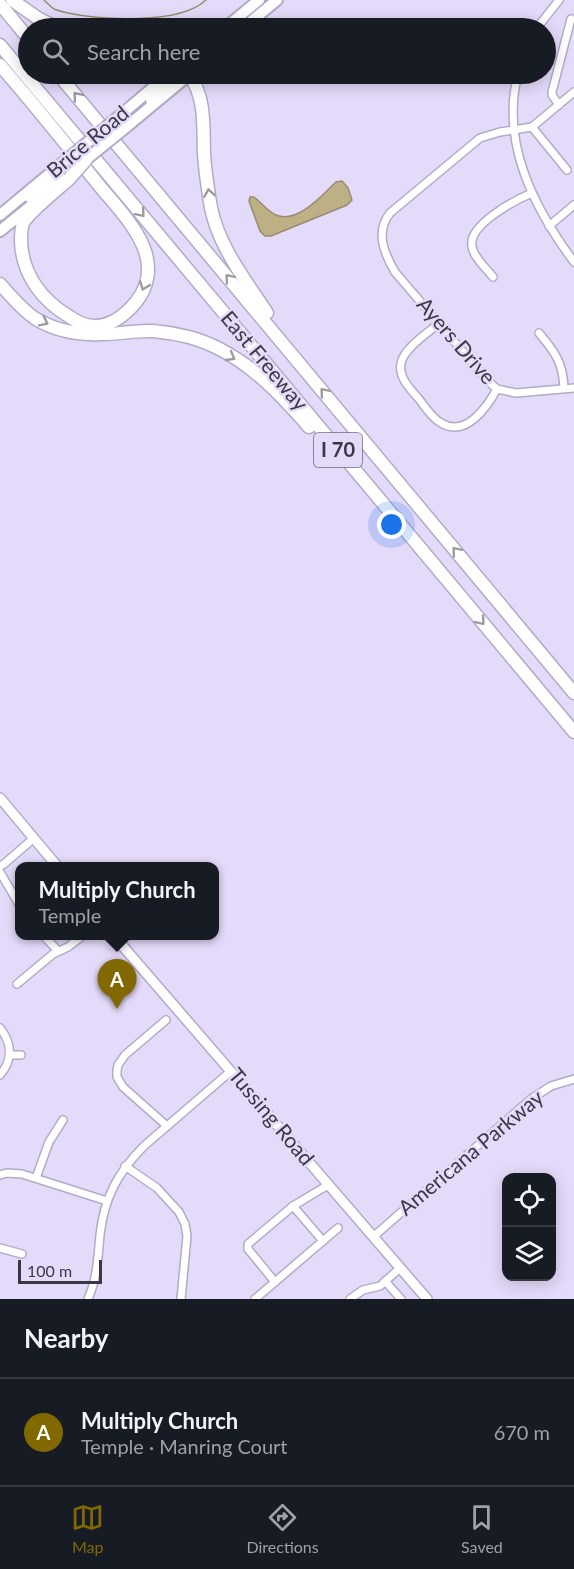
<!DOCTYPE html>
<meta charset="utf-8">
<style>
:root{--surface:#171b24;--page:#242831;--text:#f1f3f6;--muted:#9ea1a6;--line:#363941;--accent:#816800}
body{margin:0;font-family:Lato,sans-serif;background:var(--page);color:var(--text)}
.controls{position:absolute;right:18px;bottom:18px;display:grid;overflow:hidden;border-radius:12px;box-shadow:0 3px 15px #0003}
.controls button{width:54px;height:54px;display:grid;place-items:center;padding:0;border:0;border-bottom:2px solid var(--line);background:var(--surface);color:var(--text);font:30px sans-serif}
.scale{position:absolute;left:18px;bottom:15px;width:84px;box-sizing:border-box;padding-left:6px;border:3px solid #3b3744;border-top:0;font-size:16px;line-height:21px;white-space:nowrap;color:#3b3744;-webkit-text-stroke:4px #e4dbfa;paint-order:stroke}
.you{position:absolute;left:392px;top:525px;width:21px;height:21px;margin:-15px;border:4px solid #fff;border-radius:50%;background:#1a73e8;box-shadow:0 0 0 9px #1a73e833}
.badge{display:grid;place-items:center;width:39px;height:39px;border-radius:50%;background:var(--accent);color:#fff;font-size:20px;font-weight:700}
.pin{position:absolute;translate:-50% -50px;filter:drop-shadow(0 2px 3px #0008)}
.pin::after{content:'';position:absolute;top:32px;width:21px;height:18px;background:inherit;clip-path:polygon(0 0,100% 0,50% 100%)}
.popup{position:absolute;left:15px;top:862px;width:204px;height:78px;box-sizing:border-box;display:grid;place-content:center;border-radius:12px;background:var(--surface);filter:drop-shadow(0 2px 4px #0005);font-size:20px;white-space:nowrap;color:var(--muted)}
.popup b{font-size:22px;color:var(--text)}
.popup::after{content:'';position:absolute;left:50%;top:100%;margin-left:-12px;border:12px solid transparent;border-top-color:var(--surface)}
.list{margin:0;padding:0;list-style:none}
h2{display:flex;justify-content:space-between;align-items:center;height:78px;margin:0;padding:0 24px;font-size:26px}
h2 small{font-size:20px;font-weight:400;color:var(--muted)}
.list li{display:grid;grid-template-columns:39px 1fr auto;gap:18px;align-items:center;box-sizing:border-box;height:108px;padding:0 24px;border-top:2px solid var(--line)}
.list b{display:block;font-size:22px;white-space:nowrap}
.list p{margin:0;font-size:20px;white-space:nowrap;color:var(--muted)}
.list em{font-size:20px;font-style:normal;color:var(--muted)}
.icon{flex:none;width:33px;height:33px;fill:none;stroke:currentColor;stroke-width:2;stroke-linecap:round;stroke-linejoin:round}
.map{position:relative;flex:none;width:574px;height:1299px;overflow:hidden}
.search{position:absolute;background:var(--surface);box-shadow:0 3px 15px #0003;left:18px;right:18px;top:18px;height:66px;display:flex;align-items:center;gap:15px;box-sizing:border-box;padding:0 21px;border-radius:33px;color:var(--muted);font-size:22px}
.sheet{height:186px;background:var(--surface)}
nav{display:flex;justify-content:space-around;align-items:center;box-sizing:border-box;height:84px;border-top:2px solid var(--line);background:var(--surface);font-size:16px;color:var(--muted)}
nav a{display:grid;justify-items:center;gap:3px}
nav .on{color:var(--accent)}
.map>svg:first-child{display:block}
.water{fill:#beb085;stroke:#978c72;stroke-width:1.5}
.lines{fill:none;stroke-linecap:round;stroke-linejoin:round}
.stream{stroke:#978c72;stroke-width:1.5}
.street-casing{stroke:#b3aac8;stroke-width:10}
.secondary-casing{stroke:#b3aac8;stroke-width:12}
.primary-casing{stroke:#b3aac8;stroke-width:14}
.highway-casing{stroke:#b3aac8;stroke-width:15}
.street{stroke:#fff;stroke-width:7}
.secondary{stroke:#fff;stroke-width:9}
.primary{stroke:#fff;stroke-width:10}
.highway{stroke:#fff;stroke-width:12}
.primary-bridge-casing{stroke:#b3aac8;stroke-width:14;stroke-linecap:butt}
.highway-bridge-casing{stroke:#b3aac8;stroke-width:15;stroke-linecap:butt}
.primary-bridge{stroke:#fff;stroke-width:10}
.highway-bridge{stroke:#fff;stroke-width:12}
.oneway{stroke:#9d9ba2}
.labels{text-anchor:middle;stroke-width:5;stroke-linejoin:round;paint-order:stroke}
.shield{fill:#e4dbfa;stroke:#6e687b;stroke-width:1.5}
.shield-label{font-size:20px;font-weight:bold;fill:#3b3744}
.street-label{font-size:21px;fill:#3b3744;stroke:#e4dbfa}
</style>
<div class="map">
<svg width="574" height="1299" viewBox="0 0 574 1299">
<rect width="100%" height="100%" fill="#e4dbfa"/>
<!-- water -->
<path class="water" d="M342 181 348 188 352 200 347 205 271 236H265L260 231 249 201 250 197H254C261 202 268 212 276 215 298 224 322 195 336 182Z"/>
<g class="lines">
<!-- stream -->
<path class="stream" d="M44 0C47 3 51 7 54 9 58 11 64 12 68 13 101 20 180 25 206 0"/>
<defs>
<g id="street">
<polyline points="537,28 559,0"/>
<path d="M518 74C500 142 534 208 574 262"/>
<path d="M574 92 532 127 500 132 480 138 390 213C375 232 384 253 395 272L489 382 497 389 516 393 574 388"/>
<polyline points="559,105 552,95 552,92 571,19"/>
<polyline points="532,127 567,170"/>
<polyline points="549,226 574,205"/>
<path d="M493 277C486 268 473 257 472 246 468 225 515 200 532 193"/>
<path d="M439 323C428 333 404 348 401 363 398 377 410 389 419 399 425 407 432 418 441 423 466 438 487 407 497 389"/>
<path d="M539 333C555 352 563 363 564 388"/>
<polyline points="0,866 4,864 34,838"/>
<polyline points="0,872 20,906"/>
<polyline points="44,936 58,951"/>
<polyline points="17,984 53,954 68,947 82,936"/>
<polyline points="166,1020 125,1055 118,1065 117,1070 117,1077 123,1087 167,1126"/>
<path d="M0 1028C12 1043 13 1060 0 1075"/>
<polyline points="10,1055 21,1055"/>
<polyline points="125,1166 157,1188 179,1212 185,1224 187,1236 181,1299"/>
<polyline points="0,1175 7,1173 22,1174 107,1201"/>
<polyline points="36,1178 49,1142 63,1120"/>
<polyline points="293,1206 323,1241"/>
<polyline points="373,1237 531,1099 551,1086 574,1079"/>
<polyline points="0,1248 22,1254"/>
<polyline points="385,1281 401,1299"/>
<polyline points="275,1282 248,1249 248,1244 293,1206 328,1185"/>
<path d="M88 1299C97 1279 98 1257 100 1235 104 1198 118 1172 144 1146L231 1071"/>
<polyline points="255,1299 338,1228"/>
<polyline points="350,1299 363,1290 380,1286 400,1268"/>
</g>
<g id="secondary">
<polyline points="0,798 57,866"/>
<polyline points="114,936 427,1299"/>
</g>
<g id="primary">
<polyline points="225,28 259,0"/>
<polyline points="243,28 277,0"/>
<polyline points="151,100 173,74"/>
<polyline points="123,113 156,85"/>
<polyline points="131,123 190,74"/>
<polyline points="29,197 66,176"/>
<polyline points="0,215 59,166"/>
<polyline points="0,231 37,201"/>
</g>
<g id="highway">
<polyline points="12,0 39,19 58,28"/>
<polyline points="0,4 28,38"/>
<polyline points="0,45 574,732"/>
<path d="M0 65C34 104 66 144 98 184 114 204 136 225 145 251 151 269 148 287 136 302 126 314 112 326 95 326 86 326 77 322 70 317 42 301 22 274 21 241 21 235 21 228 23 223 29 212 59 188 69 179"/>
<polyline points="58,74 574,693"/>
<path d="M189 74C206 98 203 126 204 153 205 172 208 190 211 208 219 247 246 281 267 313"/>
<path d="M0 284C11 296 22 310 36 319 56 331 80 335 103 334 120 334 136 330 153 331 165 332 177 334 189 337 240 351 276 389 309 427"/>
</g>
</defs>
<!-- street casing -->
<use href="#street" class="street-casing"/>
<!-- secondary casing -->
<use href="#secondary" class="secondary-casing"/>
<!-- primary casing -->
<use href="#primary" class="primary-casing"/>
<!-- highway casing -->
<use href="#highway" class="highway-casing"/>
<!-- street -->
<use href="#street" class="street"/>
<!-- secondary -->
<use href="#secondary" class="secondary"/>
<!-- primary -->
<use href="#primary" class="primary"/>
<!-- highway -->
<use href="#highway" class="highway"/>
<defs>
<g id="primary-bridge">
<polyline points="59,166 123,113"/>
<polyline points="78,166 131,123"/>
</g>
<polyline id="highway-bridge" points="69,179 85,161"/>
</defs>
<!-- primary-bridge casing -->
<use href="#primary-bridge" class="primary-bridge-casing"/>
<!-- highway-bridge casing -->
<use href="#highway-bridge" class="highway-bridge-casing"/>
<!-- primary-bridge -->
<use href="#primary-bridge" class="primary-bridge"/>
<!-- highway-bridge -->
<use href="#highway-bridge" class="highway-bridge"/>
</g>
<!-- one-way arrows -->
<defs><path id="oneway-chevron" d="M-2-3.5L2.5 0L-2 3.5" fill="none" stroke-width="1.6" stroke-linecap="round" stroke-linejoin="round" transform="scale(1.5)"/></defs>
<g class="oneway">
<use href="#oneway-chevron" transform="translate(77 96) rotate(-130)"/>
<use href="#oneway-chevron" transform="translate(209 193) rotate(-99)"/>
<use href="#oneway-chevron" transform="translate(141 213) rotate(50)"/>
<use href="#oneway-chevron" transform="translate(229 278) rotate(-130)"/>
<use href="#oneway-chevron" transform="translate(144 286) rotate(111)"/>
<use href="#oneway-chevron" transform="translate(44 322) rotate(26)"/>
<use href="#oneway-chevron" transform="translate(231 357) rotate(30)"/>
<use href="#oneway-chevron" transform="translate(324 392) rotate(-130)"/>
<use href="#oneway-chevron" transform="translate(456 551) rotate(-130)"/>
<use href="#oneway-chevron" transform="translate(481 621) rotate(50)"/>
</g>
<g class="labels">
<!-- shield labels -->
<rect class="shield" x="314" y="433" width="48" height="34" rx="4.5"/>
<g class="shield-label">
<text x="338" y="457">I 70</text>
</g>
<!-- street labels -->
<g class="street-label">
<text transform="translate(88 142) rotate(-40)" y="7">Brice Road</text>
<text transform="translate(456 341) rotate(49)" y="7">Ayers Drive</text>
<text transform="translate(264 361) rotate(50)" y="7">East Freeway</text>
<text transform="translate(271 1117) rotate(50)" y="7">Tussing Road</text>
<text transform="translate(471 1153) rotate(-40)" y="7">Americana Parkway</text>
</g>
</g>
</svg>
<div class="controls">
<button><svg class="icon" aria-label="locate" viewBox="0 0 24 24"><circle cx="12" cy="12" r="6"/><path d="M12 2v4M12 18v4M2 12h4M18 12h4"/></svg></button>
<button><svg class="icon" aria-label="layers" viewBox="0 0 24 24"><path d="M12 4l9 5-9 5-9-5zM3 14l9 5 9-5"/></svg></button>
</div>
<div class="scale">100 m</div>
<div class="you"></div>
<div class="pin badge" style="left:117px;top:1009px">A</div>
<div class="popup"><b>Multiply Church</b>Temple</div>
<div class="search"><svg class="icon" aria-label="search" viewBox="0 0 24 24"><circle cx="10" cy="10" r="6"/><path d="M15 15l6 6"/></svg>Search here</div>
</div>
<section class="sheet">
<h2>Nearby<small></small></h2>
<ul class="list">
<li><span class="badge">A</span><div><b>Multiply Church</b><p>Temple · Manring Court</p></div><em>670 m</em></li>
</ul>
</section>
<nav>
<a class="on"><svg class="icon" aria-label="map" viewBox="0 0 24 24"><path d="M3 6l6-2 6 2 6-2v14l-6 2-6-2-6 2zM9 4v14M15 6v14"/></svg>Map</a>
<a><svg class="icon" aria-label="directions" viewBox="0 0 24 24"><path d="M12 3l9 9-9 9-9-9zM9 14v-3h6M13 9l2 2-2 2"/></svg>Directions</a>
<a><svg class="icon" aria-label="saved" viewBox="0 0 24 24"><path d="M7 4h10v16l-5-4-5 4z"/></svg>Saved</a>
</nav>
